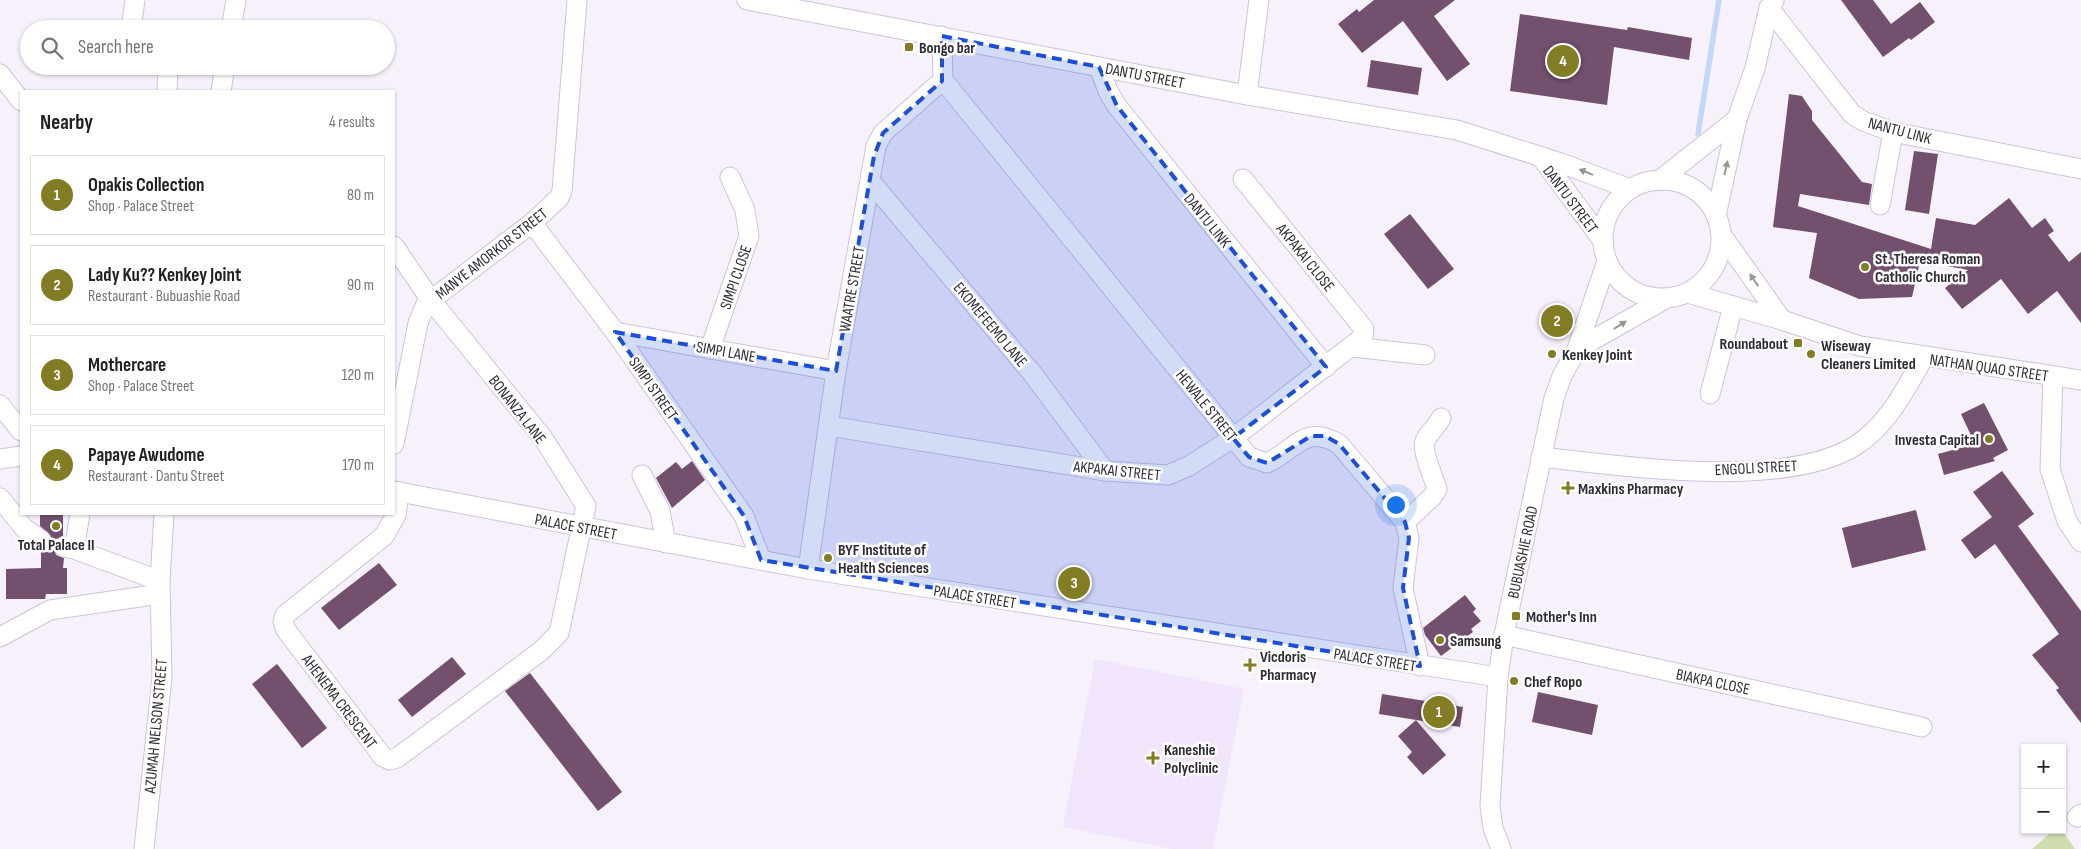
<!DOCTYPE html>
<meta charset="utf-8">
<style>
:root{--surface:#fff;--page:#f2f2f2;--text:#222;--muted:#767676;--line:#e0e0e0;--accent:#827d24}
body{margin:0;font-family:"Sofia Sans Condensed",sans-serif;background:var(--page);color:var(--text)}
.controls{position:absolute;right:15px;bottom:15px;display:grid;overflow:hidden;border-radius:0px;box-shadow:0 1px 4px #0004}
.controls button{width:45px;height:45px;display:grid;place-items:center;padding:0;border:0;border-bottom:1px solid var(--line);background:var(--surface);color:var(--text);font:25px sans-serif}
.you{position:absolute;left:1395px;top:504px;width:18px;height:18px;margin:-12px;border:4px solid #fff;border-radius:50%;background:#1a73e8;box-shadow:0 0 0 8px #1a73e833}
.badge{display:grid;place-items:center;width:32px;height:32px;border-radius:50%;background:var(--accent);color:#fff;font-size:16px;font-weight:700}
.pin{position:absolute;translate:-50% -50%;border:2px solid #fff;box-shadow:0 1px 5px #0006}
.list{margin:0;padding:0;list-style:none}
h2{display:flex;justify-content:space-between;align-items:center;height:65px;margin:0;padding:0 20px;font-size:21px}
h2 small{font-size:16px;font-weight:400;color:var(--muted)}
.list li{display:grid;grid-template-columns:32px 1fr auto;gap:15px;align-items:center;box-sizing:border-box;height:80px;margin:0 10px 10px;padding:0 10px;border:1px solid var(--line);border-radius:0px}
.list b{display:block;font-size:19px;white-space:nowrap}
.list p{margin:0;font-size:16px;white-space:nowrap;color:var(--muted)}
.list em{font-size:16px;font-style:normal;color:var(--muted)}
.icon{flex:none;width:28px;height:28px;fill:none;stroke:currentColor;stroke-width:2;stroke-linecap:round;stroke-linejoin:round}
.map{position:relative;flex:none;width:2081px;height:849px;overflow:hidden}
.search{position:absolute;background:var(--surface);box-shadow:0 1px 4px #0004;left:20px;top:20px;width:375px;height:55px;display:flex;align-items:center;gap:12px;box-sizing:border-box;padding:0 18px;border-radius:28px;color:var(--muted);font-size:19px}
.panel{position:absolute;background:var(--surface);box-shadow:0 1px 4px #0004;left:20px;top:90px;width:375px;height:425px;border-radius:0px}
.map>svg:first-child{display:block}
.built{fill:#f0e5fa}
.green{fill:#d0ddaf}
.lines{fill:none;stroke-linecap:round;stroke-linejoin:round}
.stream{stroke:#c2d8f8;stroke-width:5.5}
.building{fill:#73506e}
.minor-casing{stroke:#cfc1dc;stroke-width:21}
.minor{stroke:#fff;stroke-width:19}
.oneway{fill:#98959a}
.marked{fill:#1d4ed8;fill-opacity:0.2;stroke:#1d4ed8;stroke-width:4;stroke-dasharray:10 6;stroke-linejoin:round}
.poi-dot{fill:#827d24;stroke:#fff;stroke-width:2}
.labels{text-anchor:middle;stroke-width:5;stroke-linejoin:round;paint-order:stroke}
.poi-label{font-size:16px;font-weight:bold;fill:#302b35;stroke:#fff;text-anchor:start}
.street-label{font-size:16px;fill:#302b35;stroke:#fff}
</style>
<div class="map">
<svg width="2081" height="849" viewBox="0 0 2081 849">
<rect width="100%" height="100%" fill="#f7f1fc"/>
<!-- built -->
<polygon class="built" points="1095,659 1244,689 1213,849 1172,849 1063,827"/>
<!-- green -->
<polygon class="green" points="2054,830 2062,830 2075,849 2032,849"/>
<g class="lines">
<!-- stream -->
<polyline class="stream" points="1698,134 1719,0"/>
</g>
<!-- building -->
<g class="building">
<polygon points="1374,0 1455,0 1434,16 1470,64 1447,81 1403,21 1362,53 1338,24 1357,9 1359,12"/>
<polygon points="1841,0 1873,0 1891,24 1920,2 1935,22 1911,40 1909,38 1883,57"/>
<polygon points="1520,14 1627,30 1628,27 1692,38 1689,60 1614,47 1607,105 1510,91"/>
<polygon points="1371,60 1422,68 1418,95 1367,87"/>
<polygon points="1789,94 1802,96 1812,111 1812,120 1862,182 1872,184 1869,205 1800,194 1798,206 1931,249 1936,218 1975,225 2009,198 2032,228 2045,218 2054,231 2048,235 2069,262 2081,252 2081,323 2057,291 2028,314 2001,279 1962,309 1945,288 1968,270 1925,262 1921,257 1912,297 1859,299 1809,278 1817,233 1773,227"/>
<polygon points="1914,151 1938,154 1929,214 1905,210"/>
<polygon points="1410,214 1454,269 1428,289 1384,234"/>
<polygon points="1984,403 2008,450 1993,458 1995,461 1944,475 1938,454 1975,444 1961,414"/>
<polygon points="692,461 705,480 672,508 656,478 676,462 682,469"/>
<polygon points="2002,471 2034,514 2018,526 2081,611 2081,723 2056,690 2059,688 2032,655 2059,634 1995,544 1975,559 1961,540 1992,517 1973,492"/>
<polygon points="1916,510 1926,550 1852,568 1842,528"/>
<polygon points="40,514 63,514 63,536 56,539 53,545 56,555 64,558 63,568 67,568 67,594 46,594 45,599 6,599 6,569 41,568 41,551 50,546 51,536 40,526"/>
<polygon points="379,563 397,585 339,630 321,608"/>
<polygon points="1465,595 1476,609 1473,612 1481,621 1471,629 1473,632 1441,656 1425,635 1423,628"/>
<polygon points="452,657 466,674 412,717 398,700"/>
<polygon points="277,664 327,728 302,748 252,684"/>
<polygon points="530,673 622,792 598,811 505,691"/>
<polygon points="1538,692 1598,705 1592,735 1532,722"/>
<polygon points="1382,694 1463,707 1460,727 1379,714"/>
<polygon points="1416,720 1446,755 1423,775 1407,757 1412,752 1398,736"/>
</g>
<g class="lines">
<defs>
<g id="minor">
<polyline points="747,0 1247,95 1457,130 1561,163 1630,189"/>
<polyline points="1769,8 1852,114 1863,121 1893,132 2081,169"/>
<polyline points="131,29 135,0"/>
<polyline points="231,29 236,0"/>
<polyline points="1099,67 1108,91 1117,106 1326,367"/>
<polyline points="0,74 21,101"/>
<path d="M943 80 1249 457 1267 463C1297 449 1304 424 1339 444L1405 522 1409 538 1403 588 1420 666"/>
<polyline points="167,91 168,66"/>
<polyline points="221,91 225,66"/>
<polyline points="1247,95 1259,0"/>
<polyline points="1541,157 1603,241"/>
<circle cx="1662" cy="239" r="59"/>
<polyline points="1660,180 1737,119"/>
<polyline points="871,182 1032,373 1105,471"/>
<polyline points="1880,205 1893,132"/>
<polyline points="1716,216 1737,119 1755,68 1769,8 1774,1"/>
<polyline points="532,223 615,332 744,516 761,560"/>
<polyline points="1721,234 1782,320"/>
<polyline points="394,246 430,299 543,438 586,506 559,633 541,651 397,758 390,760 383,757 286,630 283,622 285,615 384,536 396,515 399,492"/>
<polyline points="1688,293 1782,320 1860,346 2081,380"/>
<polyline points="615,332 836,371"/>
<polyline points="1353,347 1425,355"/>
<polyline points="710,349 749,236 745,210 730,177"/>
<polyline points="1577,349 1665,299"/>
<polyline points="2053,377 2050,469 2067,521 2081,542"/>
<polyline points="1710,394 1733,306"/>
<polyline points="0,405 21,431"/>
<polyline points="829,426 1105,471 1168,475 1189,466 1233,438 1363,337 1364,329 1243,179"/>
<polyline points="394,444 418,323 426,304 532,223 559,198 562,191 577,0"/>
<path d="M1541 457C1624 466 1783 490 1855 446 1888 425 1905 390 1924 357"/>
<polyline points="0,459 21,456"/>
<polyline points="642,475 660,511 666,543"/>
<polyline points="394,491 808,569 1498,677"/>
<polyline points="0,498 24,528 41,540"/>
<path d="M1405 522 1432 497 1437 489C1434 478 1421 450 1425 441 1428 433 1437 427 1441 418"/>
<polyline points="64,547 74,549 80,514"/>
<polyline points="74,549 160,581"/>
<polyline points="808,569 836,371 876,146 883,133 943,80 942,36"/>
<polyline points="1504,635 1922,727"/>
<polyline points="0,637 50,610 160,594"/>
<polyline points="2077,817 2081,814"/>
<polyline points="144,849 162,678 160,581 164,514"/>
<polyline points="1501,849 1493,828 1490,806 1498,677 1504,635 1554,398 1562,376 1577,349 1607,261"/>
</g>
</defs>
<!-- minor casing -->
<use href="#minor" class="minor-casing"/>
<!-- minor -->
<use href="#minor" class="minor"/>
</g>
<!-- one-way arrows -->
<defs><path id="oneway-solid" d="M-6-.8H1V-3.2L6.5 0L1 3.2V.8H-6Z" transform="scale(1.25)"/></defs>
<g class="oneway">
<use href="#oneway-solid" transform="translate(1726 168) rotate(-77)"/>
<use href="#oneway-solid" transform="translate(1586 172) rotate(-158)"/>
<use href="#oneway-solid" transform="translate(1754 280) rotate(-125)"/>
<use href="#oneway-solid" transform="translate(1620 325) rotate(-32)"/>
</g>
<!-- marked area -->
<path class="marked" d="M942 36 1099 67 1117 106 1326 367 1233 438 1249 457 1267 463 1311 436H1325L1339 444 1405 522 1409 538 1403 588 1420 666 761 560 744 516 615 332 836 371 874 156 883 133 942 81Z"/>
<!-- markers -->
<g class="poi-dot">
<rect x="904" y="42" width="10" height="10" rx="2.5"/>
<circle cx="1865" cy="267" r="5"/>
<rect x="1793" y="338" width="10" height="10" rx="2.5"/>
<circle cx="1552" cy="354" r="5"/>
<circle cx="1811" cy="354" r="5"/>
<circle cx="1989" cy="439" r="5"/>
<path d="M1565.5 480.5h5v5h5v5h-5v5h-5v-5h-5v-5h5z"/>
<circle cx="56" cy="526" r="5"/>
<circle cx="828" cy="558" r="5"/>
<rect x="1511" y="611" width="10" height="10" rx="2.5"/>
<circle cx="1440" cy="640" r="5"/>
<path d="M1247.5 657.5h5v5h5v5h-5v5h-5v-5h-5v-5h5z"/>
<circle cx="1514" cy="681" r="5"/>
<path d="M1150.5 750.5h5v5h5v5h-5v5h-5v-5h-5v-5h5z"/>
</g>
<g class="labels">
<!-- poi labels -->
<g class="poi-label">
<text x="919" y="53">Bongo bar</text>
<text x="1875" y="264">St. Theresa Roman<tspan x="1875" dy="18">Catholic Church</tspan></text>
<text x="1788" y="349" text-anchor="end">Roundabout</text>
<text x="1821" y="351">Wiseway<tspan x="1821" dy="18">Cleaners Limited</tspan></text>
<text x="1562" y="360">Kenkey Joint</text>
<text x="1979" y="445" text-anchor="end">Investa Capital</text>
<text x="1578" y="494">Maxkins Pharmacy</text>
<text x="56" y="550" text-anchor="middle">Total Palace II</text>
<text x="838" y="555">BYF Institute of<tspan x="838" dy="18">Health Sciences</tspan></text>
<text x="1526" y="622">Mother's Inn</text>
<text x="1450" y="646">Samsung</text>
<text x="1260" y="662">Vicdoris<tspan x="1260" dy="18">Pharmacy</tspan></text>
<text x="1524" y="687">Chef Ropo</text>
<text x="1164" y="755">Kaneshie<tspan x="1164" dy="18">Polyclinic</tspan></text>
</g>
<!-- street labels -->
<g class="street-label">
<text transform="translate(1145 75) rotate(11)" y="6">DANTU STREET</text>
<text transform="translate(1900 130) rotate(15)" y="6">NANTU LINK</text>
<text transform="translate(1571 199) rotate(53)" y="6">DANTU STREET</text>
<text transform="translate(1208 220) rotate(51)" y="6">DANTU LINK</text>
<text transform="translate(491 253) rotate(-38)" y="6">MANYE AMORKOR STREET</text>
<text transform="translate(1306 257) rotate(51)" y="6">AKPAKAI CLOSE</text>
<text transform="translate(735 277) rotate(-71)" y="6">SIMPI CLOSE</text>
<text transform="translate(851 289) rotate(-80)" y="6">WAATRE STREET</text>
<text transform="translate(991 324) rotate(50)" y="6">EKOMEFEEMO LANE</text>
<text transform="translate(726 351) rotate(10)" y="6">SIMPI LANE</text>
<text transform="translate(1989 367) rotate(8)" y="6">NATHAN QUAO STREET</text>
<text transform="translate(654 388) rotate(55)" y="6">SIMPI STREET</text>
<text transform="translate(1207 405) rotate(51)" y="6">HEWALE STREET</text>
<text transform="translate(518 409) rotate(52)" y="6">BONANZA LANE</text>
<text transform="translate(1756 467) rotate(-3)" y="6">ENGOLI STREET</text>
<text transform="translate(1117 470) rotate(6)" y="6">AKPAKAI STREET</text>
<text transform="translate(576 526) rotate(11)" y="6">PALACE STREET</text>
<text transform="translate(1522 552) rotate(-78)" y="6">BUBUASHIE ROAD</text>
<text transform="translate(975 596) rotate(9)" y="6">PALACE STREET</text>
<text transform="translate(1375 659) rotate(9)" y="6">PALACE STREET</text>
<text transform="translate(1713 681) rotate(12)" y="6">BIAKPA CLOSE</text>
<text transform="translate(340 701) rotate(53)" y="6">AHENEMA CRESCENT</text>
<text transform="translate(155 726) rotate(-85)" y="6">AZUMAH NELSON STREET</text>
</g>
</g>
</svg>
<div class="controls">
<button>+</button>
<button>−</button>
</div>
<div class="you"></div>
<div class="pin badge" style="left:1439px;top:712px">1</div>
<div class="pin badge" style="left:1557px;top:321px">2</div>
<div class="pin badge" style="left:1074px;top:583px">3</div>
<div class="pin badge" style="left:1563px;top:61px">4</div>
<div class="search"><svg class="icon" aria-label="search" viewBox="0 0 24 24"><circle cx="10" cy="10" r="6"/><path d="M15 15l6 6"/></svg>Search here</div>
<section class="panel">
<h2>Nearby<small>4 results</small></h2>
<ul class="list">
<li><span class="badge">1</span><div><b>Opakis Collection</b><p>Shop · Palace Street</p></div><em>80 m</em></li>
<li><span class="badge">2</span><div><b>Lady Ku?? Kenkey Joint</b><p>Restaurant · Bubuashie Road</p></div><em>90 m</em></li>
<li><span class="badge">3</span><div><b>Mothercare</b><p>Shop · Palace Street</p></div><em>120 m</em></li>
<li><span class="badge">4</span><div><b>Papaye Awudome</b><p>Restaurant · Dantu Street</p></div><em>170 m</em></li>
</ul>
</section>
</div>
